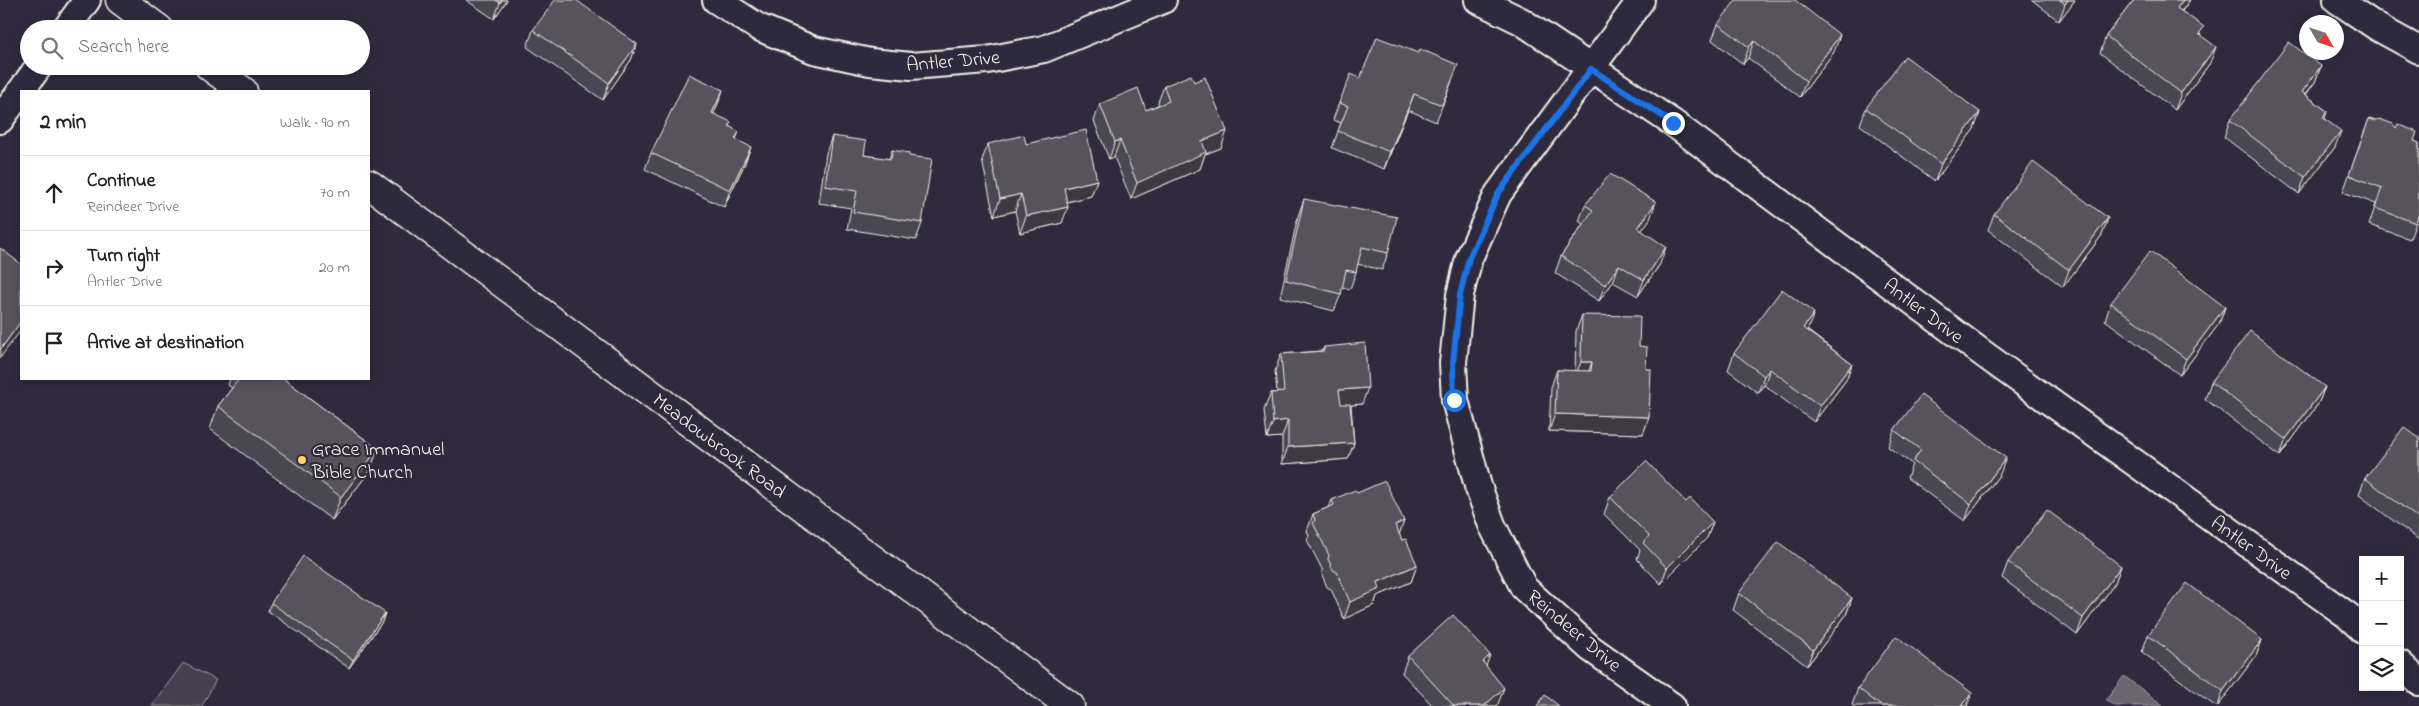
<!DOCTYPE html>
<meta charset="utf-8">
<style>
:root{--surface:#fff;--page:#f2f2f2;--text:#202124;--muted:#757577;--line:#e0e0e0}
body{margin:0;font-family:"Indie Flower",sans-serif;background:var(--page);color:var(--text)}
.controls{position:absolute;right:15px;bottom:15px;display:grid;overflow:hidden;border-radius:0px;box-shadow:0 2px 8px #0003}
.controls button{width:45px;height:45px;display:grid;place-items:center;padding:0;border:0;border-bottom:1px solid var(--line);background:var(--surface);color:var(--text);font:25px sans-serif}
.compass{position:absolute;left:2299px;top:15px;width:45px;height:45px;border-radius:50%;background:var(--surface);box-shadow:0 2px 8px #0003;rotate:129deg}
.stop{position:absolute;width:15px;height:15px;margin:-11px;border:4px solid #1a73e8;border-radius:50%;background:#fff}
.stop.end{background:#1a73e8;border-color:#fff;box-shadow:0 1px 5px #0008}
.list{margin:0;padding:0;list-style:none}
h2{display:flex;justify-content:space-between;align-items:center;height:65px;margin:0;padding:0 20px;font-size:21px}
h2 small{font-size:16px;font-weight:400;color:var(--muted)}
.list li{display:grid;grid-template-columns:32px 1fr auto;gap:15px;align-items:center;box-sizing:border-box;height:75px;padding:0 20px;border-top:1px solid var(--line)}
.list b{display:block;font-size:19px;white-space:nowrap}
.list p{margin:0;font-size:16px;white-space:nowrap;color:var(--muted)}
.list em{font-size:16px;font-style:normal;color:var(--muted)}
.icon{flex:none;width:28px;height:28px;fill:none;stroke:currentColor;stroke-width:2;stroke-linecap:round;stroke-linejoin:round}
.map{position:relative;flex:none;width:2419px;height:706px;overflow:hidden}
.search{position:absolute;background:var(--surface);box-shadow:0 2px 8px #0003;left:20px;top:20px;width:350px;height:55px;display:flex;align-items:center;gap:12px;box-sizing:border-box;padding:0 18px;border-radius:28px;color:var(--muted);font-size:19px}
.panel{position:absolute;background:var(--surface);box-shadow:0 2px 8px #0003;left:20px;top:90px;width:350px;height:290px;border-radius:0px}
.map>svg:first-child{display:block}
.green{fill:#454050;stroke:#9c989c}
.water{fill:#6a6670;stroke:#a19ea0}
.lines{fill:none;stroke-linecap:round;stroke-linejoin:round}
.street-casing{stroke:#f4f1e8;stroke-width:30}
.secondary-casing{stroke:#f4f1e8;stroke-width:31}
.street{stroke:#2f2a3d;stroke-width:26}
.secondary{stroke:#2f2a3d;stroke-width:28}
.wall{fill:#4a4752;stroke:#f4f1e8}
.shaded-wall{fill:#3c3942;stroke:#f4f1e8}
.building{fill:#56525f;stroke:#f4f1e8}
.route{stroke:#1a73e8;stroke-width:6}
.poi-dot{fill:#ffd166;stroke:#2f2a3d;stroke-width:2}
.labels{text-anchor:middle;stroke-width:4.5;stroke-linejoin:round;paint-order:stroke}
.street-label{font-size:20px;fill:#f4f1e8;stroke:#2f2a3d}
.poi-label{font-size:20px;fill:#f4f1e8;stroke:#2f2a3d;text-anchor:start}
</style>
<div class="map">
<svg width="2419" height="706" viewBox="0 0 2419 706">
<rect width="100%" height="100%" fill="#2f2a3d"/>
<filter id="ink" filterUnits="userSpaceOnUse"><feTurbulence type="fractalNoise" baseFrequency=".02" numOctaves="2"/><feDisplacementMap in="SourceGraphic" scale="10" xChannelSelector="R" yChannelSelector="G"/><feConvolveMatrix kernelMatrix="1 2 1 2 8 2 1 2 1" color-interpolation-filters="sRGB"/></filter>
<g filter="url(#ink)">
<!-- green -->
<polygon class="green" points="183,663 216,680 202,706 152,706"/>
<!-- water -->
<polygon class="water" points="2124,676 2164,706 2114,706 2106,700"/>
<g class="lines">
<defs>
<g id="street">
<polyline points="716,0 758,27 814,50 870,62 911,66 987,60 1044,49 1163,0"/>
<polyline points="1478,0 1521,21 1673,123 1989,358 2347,615 2363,630"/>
<polyline points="1641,0 1498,194 1469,258 1460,295 1453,363 1455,400 1478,486 1492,525 1524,588 1590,648 1672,706"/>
<polyline points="2337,0 2377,27 2419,50"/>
<polyline points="66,29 87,0"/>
<polyline points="0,120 39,66"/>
<polyline points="2400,664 2419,682"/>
</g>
<g id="secondary">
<polyline points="120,0 159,29"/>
<polyline points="209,66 243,91"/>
<polyline points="369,184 1070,706"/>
</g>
</defs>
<!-- street casing -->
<use href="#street" class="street-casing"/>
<!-- secondary casing -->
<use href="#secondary" class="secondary-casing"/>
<!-- street -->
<use href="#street" class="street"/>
<!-- secondary -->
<use href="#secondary" class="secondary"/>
</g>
<!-- wall -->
<g class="wall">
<polygon points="466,0 507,0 494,19"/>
<polygon points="2032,0 2075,0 2059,21"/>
<polygon points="2134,0 2190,0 2182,11 2201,35 2210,63 2175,110 2100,53 2106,36"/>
<polygon points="1718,24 1834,52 1800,97 1748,58 1743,64 1712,40"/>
<polygon points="533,30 637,44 631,60 603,100 527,47"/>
<polygon points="2321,66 2315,82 2306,95 2327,111 2325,119 2335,147 2299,194 2224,137 2230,120"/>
<polygon points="1360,78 1452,81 1436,122 1408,110 1384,169 1332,148 1341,123 1333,120 1339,103"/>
<polygon points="1164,86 1221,148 1205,154 1200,169 1131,199 1114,157 1109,159 1094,121 1100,104 1146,110 1158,105 1158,102"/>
<polygon points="717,107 713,114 729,127 739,132 736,139 745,163 724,207 645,169 651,153"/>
<polygon points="1866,108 1980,112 1974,129 1935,181 1860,125"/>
<polygon points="2369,119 2396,128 2414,141 2419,143 2419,218 2418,217 2410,239 2369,225 2376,204 2343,192"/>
<polygon points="832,136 864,155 889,159 892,150 909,156 922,223 916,240 847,229 851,208 819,203 826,153"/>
<polygon points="988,144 1097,180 1091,196 1067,202 1062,223 1020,233 1015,211 994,216 982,160"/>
<polygon points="1304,199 1388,253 1382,270 1357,264 1356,272 1350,289 1342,287 1341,294 1334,311 1280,297 1298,216"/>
<polygon points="1585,205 1650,219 1641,230 1660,264 1638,296 1613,282 1599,301 1555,273 1561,256 1583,224 1579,221"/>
<polygon points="1994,214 2108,218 2102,235 2063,287 1988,230"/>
<polygon points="2111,303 2225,307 2219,324 2180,375 2105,320"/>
<polygon points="1582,315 1639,346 1646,369 1649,417 1643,434 1549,431 1551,387 1557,370 1575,371 1576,331"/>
<polygon points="1808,329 1807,330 1852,364 1846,380 1814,422 1764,385 1758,393 1728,370 1734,353"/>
<polygon points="1324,347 1362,404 1351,405 1354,443 1348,459 1282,464 1282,437 1267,438 1264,410 1271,393 1277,393 1275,371 1281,354 1322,351"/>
<polygon points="230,379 284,379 378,449 369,472 332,520 210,429 218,406 232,388 228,385"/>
<polygon points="2211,382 2325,387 2318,404 2280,456 2205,399"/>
<polygon points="1894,430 2000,474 1965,521 1907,478 1912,464 1888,447"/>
<polygon points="2419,438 2419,540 2359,495 2365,478"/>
<polygon points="1357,493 1404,521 1399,534 1402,540 1417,565 1411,582 1377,596 1374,605 1344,619 1331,589 1327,587 1322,575 1323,571 1307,540 1309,535 1307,531 1313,514 1329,507 1332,500"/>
<polygon points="1610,497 1686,502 1713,522 1707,538 1661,584 1637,559 1640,550 1604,514"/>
<polygon points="2008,562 2121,566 2115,583 2077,635 2002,578"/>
<polygon points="1739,593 1852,598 1846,615 1807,666 1733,610"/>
<polygon points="271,603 385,613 382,622 349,668 268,611"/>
<polygon points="2148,635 2262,640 2256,656 2218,706 2215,706 2142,652"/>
<polygon points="1490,655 1486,665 1498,704 1496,706 1433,706 1402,673 1408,656"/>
<polygon points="1858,688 1972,693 1967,706 1853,706 1852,705"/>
</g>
<!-- shaded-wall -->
<g class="shaded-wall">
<polygon points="502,0 507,0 494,19 500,3"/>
<polygon points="2068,0 2075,0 2059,21 2065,4"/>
<polygon points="2183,0 2190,0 2171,24 2177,8"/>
<polygon points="1840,35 1834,52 1800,97 1806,81"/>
<polygon points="1754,41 1748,58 1743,64 1749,47"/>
<polygon points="637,44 631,60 603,100 609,83"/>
<polygon points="2216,47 2210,63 2175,110 2181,93"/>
<polygon points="2321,66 2315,82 2295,108 2302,92"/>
<polygon points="723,90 717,107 706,130 712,113"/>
<polygon points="1414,94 1408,110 1384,169 1390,152"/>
<polygon points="1980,112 1974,129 1935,181 1941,164"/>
<polygon points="1227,131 1221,148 1205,154 1200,169 1131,199 1137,183 1202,141"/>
<polygon points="2341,131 2335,147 2299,194 2305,177"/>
<polygon points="1120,140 1114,157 1109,159 1115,142"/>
<polygon points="751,147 745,163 724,207 730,190"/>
<polygon points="1097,180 1091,196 1058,204 1064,188"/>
<polygon points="1021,194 1015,211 994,216 1000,199"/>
<polygon points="1656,202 1650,219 1632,244 1638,228"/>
<polygon points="1068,207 1062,223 1020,233 1026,216"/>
<polygon points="2108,218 2102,235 2063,287 2069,270"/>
<polygon points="1666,247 1660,264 1638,296 1644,280"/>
<polygon points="1619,265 1613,282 1599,301 1605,285"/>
<polygon points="2225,307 2219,324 2180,375 2186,359"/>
<polygon points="1814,313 1808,329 1797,344 1803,328"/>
<polygon points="21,321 21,330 0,358 0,350"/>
<polygon points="1581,362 1592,362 1586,379 1574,378"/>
<polygon points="1852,364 1846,380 1814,422 1820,406"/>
<polygon points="1770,369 1764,385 1758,393 1764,376"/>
<polygon points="2325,387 2318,404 2280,456 2286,439"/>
<polygon points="1368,388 1362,404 1333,407 1339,390"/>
<polygon points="1555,414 1649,417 1643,434 1549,431"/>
<polygon points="1288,420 1282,437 1267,438 1273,422"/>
<polygon points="1354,443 1348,459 1282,464 1288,447"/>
<polygon points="378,449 369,472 332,520 341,497"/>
<polygon points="2006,458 2000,474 1965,521 1971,504"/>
<polygon points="1404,521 1398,538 1395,525"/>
<polygon points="1713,522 1707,538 1661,584 1667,568"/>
<polygon points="1417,565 1411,582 1377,596 1374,605 1344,619 1350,602 1378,582"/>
<polygon points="2121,566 2115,583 2077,635 2083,618"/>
<polygon points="1852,598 1846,615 1807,666 1813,650"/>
<polygon points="385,613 382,622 349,668 353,660"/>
<polygon points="2262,640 2256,656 2218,706 2223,691"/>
<polygon points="1490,655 1484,672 1483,662"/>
<polygon points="1504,688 1498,704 1496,706 1484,706"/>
<polygon points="1972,693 1967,706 1962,706"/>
</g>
<!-- building -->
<g class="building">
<polygon points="496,0 502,0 500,3"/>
<polygon points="555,0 576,0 637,44 609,83 533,30"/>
<polygon points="1736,0 1795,0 1840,35 1806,81 1754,41 1749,47 1718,24"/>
<polygon points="2060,0 2068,0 2065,4"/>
<polygon points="2134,0 2183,0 2177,8 2204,27 2199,34 2216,47 2181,93 2106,36"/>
<polygon points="1377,37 1418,53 1420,49 1458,65 1442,105 1414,94 1390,152 1338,131 1348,106 1339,103 1351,74 1360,78"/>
<polygon points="2289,42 2321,66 2302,92 2327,111 2323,118 2341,131 2305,177 2230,120"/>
<polygon points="1905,56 1980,112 1941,164 1866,108"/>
<polygon points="689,74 723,90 712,113 731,122 729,126 739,132 735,139 751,147 730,190 651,153"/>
<polygon points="1191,75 1194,82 1205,77 1227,131 1202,141 1206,152 1137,183 1120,140 1115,142 1100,104 1138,88 1146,110 1169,101 1164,86"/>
<polygon points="2369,119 2376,121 2382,120 2393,124 2396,128 2398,124 2417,132 2414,141 2419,143 2419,213 2416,223 2375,208 2382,188 2349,175"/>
<polygon points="1086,130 1097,180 1064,188 1068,207 1026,216 1021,194 1000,199 988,144 1024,135 1026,144"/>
<polygon points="832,136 866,141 864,155 891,159 892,150 909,153 909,156 932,159 922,223 853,212 857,191 825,186"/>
<polygon points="2033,162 2108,218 2069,270 1994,214"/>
<polygon points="1610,174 1656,202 1638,228 1666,247 1644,280 1619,265 1605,285 1561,256 1593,210 1585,205"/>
<polygon points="1304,199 1397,217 1388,253 1362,247 1356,272 1346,270 1341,294 1286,280"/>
<polygon points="0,248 21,264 21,321 0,350"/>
<polygon points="2150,251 2225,307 2186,359 2111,303"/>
<polygon points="1782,289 1814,313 1803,328 1852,364 1820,406 1770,369 1764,376 1734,353"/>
<polygon points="1582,315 1640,316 1639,346 1647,347 1646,369 1651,369 1649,417 1555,414 1557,370 1591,371 1592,362 1581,362"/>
<polygon points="2250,331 2325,387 2286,439 2211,382"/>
<polygon points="1365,343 1368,388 1339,390 1341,404 1350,404 1354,443 1288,447 1288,420 1273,422 1271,393 1284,392 1281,354 1324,351 1324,347"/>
<polygon points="239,379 284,379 378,449 341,497 218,406"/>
<polygon points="1921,395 2006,458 1971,504 1913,461 1921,450 1894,430"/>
<polygon points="2404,427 2419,438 2419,519 2365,478"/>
<polygon points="1646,461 1686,502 1690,498 1713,522 1667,568 1643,543 1649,536 1610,497"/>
<polygon points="1385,481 1404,521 1395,525 1402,540 1406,539 1417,565 1378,582 1380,589 1350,602 1337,572 1333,570 1328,559 1329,555 1313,523 1315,520 1313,514 1334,505 1332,500 1355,490 1357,493"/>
<polygon points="2047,510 2121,566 2083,618 2008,562"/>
<polygon points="1778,542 1852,598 1813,650 1739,593"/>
<polygon points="303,556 385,613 353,660 271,603"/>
<polygon points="2187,583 2262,640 2223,691 2148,635"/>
<polygon points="1453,615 1490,655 1483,662 1504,688 1484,706 1454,706 1408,656"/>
<polygon points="1896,636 1972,693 1962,706 1881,706 1858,688"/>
<polygon points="1545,695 1559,706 1537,706"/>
</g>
</g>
<g class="lines" filter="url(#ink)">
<!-- route -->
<polyline class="route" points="1454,400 1453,363 1460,295 1469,258 1498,194 1591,69 1673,123"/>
</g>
<!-- markers -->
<circle class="poi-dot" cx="302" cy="460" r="5"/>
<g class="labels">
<!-- street labels -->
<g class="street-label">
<text transform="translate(953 60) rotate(-5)" y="7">Antler Drive</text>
<text transform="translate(1924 310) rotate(37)" y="7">Antler Drive</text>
<text transform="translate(720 445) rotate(37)" y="7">Meadowbrook Road</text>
<text transform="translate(2252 547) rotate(36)" y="7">Antler Drive</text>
<text transform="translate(1575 630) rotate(40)" y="7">Reindeer Drive</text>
</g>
<!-- poi labels -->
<g class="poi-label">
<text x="312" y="455">Grace Immanuel<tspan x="312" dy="23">Bible Church</tspan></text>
</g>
</g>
</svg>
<div class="controls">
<button>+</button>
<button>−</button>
<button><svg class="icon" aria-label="layers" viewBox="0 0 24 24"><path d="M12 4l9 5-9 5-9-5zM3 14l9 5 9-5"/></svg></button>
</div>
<svg class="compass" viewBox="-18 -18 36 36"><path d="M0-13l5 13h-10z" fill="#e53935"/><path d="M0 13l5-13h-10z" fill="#757577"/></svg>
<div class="stop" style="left:1454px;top:400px"></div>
<div class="stop end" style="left:1673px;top:123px"></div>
<div class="search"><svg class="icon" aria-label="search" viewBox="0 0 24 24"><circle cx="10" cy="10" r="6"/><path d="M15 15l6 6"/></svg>Search here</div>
<section class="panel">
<h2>2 min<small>Walk · 90 m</small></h2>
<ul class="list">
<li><svg class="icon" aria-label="ahead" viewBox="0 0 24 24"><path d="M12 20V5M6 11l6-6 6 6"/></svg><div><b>Continue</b><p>Reindeer Drive</p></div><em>70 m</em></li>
<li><svg class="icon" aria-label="right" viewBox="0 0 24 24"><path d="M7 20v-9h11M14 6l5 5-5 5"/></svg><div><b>Turn right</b><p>Antler Drive</p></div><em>20 m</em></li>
<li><svg class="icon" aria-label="arrive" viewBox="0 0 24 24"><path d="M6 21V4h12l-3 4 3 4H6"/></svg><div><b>Arrive at destination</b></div></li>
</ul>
</section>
</div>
